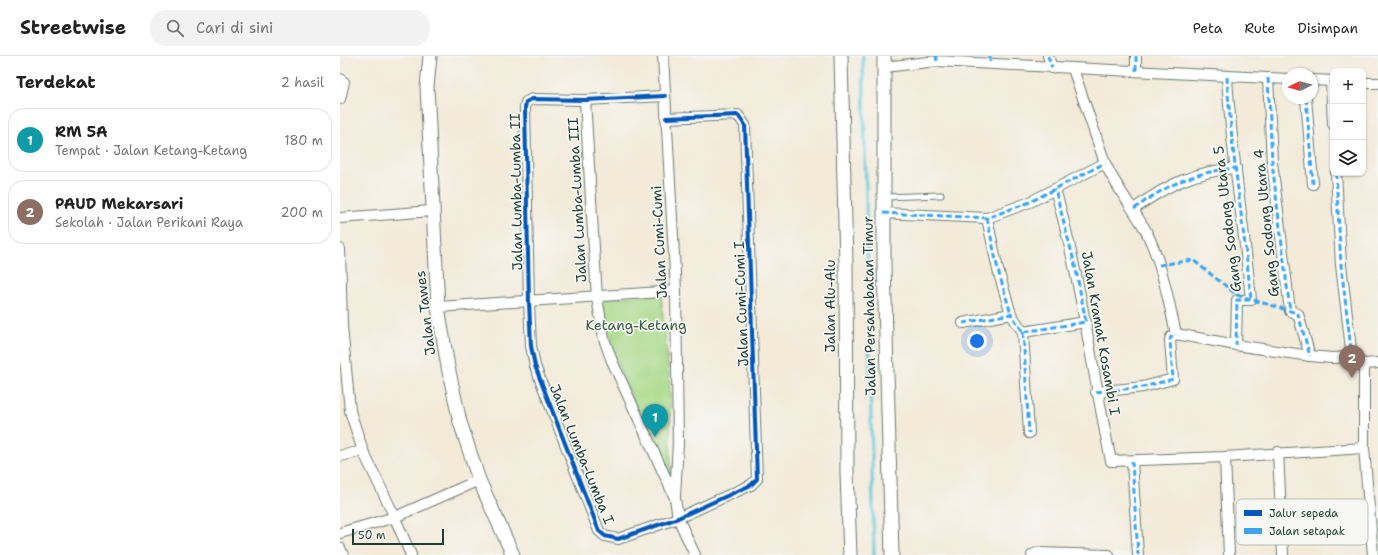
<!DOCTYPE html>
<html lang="id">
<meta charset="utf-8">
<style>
:root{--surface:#fff;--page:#f2f2f2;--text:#222;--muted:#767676;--line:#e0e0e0;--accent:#c8321e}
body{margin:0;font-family:"Shantell Sans",sans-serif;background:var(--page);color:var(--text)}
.controls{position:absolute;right:12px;top:12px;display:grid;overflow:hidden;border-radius:8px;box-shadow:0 1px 3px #0004}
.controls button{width:36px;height:36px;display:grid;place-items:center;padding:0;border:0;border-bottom:1px solid var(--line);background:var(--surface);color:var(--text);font:20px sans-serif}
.compass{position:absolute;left:942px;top:12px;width:36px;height:36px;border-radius:50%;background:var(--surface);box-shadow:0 1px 3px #0004;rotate:265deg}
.scale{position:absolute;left:12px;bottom:10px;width:92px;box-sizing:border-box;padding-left:4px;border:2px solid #1f3d34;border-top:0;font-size:11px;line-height:14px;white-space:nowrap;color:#1f3d34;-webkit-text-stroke:3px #f6f6f2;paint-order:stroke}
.you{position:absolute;left:637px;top:285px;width:14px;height:14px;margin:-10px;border:3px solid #fff;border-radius:50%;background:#1a73e8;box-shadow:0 0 0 6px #1a73e833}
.badge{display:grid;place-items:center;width:26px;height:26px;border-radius:50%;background:var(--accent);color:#fff;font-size:13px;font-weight:700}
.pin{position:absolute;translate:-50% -33px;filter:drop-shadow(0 1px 2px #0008)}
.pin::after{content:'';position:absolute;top:21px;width:14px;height:12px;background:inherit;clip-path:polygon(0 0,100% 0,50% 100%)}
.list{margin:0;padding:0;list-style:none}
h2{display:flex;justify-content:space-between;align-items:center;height:52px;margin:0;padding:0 16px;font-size:17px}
h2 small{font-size:13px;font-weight:400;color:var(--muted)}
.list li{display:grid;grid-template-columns:26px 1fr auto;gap:12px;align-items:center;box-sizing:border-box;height:64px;margin:0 8px 8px;padding:0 8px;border:1px solid var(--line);border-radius:16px}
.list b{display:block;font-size:15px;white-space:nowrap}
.list p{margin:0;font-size:13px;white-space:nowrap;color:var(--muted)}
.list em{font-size:13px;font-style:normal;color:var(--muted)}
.icon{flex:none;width:22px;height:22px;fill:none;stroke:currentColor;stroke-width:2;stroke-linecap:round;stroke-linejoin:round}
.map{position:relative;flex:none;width:1038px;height:499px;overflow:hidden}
header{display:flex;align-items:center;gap:24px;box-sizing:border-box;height:56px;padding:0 20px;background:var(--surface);border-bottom:1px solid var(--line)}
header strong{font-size:19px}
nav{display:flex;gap:22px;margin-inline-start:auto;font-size:14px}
.search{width:280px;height:36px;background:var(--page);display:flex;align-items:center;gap:10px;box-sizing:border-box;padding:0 14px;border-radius:16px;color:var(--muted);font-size:15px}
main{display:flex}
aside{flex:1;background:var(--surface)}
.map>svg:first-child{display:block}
.green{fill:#a8d988;stroke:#648b5e}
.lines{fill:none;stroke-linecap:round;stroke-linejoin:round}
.stream{stroke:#5ec5db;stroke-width:3.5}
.service-casing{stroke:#697a6d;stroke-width:7}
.minor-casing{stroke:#697a6d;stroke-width:12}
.tertiary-casing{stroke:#697a6d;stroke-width:15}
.service{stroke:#fff;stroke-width:5}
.minor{stroke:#fff;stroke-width:10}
.tertiary{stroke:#fff;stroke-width:13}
.quiet{stroke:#3da4eb;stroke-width:3;stroke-dasharray:6 3;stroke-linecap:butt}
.cycleway-casing{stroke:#f6f6f2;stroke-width:6}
.cycleway{stroke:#0057b8;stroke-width:4}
.labels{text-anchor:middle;stroke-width:3.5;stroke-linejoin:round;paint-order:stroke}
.street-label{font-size:14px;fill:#1f3d34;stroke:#f6f6f2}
.park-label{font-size:14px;fill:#3a5c45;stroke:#f6f6f2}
.key{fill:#f6f6f2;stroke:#b6beb9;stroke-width:1}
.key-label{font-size:11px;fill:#1f3d34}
</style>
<header>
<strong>Streetwise</strong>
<div class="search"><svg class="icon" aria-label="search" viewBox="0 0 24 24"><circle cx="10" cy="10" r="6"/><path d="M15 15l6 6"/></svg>Cari di sini</div>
<nav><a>Peta</a><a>Rute</a><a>Disimpan</a></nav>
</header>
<main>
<aside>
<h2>Terdekat<small>2 hasil</small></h2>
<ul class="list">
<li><span class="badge" style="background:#0f9aa8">1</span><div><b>RM 5A</b><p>Tempat · Jalan Ketang-Ketang</p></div><em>180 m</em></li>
<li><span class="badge" style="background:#8d6e63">2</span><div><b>PAUD Mekarsari</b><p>Sekolah · Jalan Perikani Raya</p></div><em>200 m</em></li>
</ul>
</aside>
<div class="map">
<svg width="1038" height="499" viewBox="0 0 1038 499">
<rect width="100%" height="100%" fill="#f6f6f2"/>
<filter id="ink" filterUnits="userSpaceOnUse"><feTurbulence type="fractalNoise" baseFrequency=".025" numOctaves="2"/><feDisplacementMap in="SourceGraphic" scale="8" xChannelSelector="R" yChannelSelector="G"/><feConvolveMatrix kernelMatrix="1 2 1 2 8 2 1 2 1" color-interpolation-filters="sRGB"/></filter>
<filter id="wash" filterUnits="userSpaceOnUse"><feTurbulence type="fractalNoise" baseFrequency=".012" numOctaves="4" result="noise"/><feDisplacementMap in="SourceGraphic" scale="16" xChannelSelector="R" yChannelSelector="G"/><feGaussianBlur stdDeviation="0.9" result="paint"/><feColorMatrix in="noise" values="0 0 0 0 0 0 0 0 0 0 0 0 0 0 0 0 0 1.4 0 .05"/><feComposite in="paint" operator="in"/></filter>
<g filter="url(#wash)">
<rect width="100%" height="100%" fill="#f3ead8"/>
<!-- green -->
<polygon class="green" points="321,238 330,331 331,429 275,304 261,243"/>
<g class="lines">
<!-- stream -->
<polyline class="stream" points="523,0 534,499"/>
</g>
</g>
<g filter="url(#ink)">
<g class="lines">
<defs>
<polyline id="service" points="544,141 601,139"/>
<g id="minor">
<polyline points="323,0 336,235 338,387 335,440"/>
<polyline points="708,0 712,12"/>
<polyline points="544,11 597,5 948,23"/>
<path d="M733 13 765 107C776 131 793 152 806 175 822 207 828 243 836 278L902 290 970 300 992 302 1012 301 1024 308 1038 307"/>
<polyline points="796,15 796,0"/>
<path d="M887 21C891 95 904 169 911 244H897L896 289"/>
<polyline points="928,22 932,106 950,255 958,258 970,300"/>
<polyline points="0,23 4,26 0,43"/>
<polyline points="972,24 993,25"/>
<polyline points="991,25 993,68"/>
<polyline points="1023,27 1038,27"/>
<polyline points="325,40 245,44 192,43 186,46 185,52 189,246 191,290 195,310 259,475 265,480 278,483 338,462 411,429 417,423 405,69 398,59 326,62"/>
<polyline points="966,42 973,128"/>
<polyline points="245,44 257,242 264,283 272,305 335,442 338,462 355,499"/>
<polyline points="996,117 1001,209 1012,301"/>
<path d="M715 133C741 223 752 315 771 405L885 401 1024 392"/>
<path d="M794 153C828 128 854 116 896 112"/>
<polyline points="543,157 647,162 690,146 765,107"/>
<polyline points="0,162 92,155"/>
<polyline points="647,162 658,214 671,258"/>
<polyline points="0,193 2,270 10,355 23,395 51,453 71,499"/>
<polyline points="98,251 336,235"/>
<polyline points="623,267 671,258 683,276 746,266"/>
<polyline points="683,276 689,377"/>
<polyline points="1024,308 1024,392 1033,499"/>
<polyline points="756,336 803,331 833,323 830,284 831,281 836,278"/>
<polyline points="938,396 943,499"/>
<polyline points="0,400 23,395"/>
<polyline points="885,401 889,499"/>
<polyline points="792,405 798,499"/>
<polyline points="0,477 55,461 139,424"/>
<polyline points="0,492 3,499"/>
<polyline points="692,499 697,497 769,499"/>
</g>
<g id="tertiary">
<polyline points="90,0 87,31 98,251 108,311 120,366 139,424 173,499"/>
<polyline points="501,0 506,209 507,417 510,499"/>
<polyline points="544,0 544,208 552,499"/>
</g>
</defs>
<!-- service casing -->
<use href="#service" class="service-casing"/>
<!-- minor casing -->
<use href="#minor" class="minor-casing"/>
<!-- tertiary casing -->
<use href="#tertiary" class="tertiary-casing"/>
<!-- service -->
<use href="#service" class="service"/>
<!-- minor -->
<use href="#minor" class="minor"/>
<!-- tertiary -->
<use href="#tertiary" class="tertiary"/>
<!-- quiet -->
<g class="quiet">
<polyline points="596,0 597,5"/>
<polyline points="650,0 650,8"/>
<polyline points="708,0 712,12"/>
<polyline points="796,15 796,0"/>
<path d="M887 21C891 95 904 169 911 244H897L896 289"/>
<polyline points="928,22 932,106 950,255"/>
<polyline points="991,25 993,68"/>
<polyline points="966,42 973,128"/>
<polyline points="996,117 1001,209 1012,301"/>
<path d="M794 153C828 128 854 116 896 112"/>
<polyline points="543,157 647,162 690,146 765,107"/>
<polyline points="647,162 658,214 671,258"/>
<polyline points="819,209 853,204 897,239 957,257 958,258 970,300"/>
<polyline points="623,267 671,258 683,276 746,266 735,209 715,133"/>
<polyline points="683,276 689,377"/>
<polyline points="756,336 803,331 833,323 830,284 831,281 836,278"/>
<polyline points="792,405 798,499"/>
</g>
<defs>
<polyline id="cycleway" points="325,40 245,44 192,43 186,46 185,52 189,246 191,290 195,310 259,475 265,480 278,483 338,462 411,429 417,423 405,69 398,59 326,62"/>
</defs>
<!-- cycleway casing -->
<use href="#cycleway" class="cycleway-casing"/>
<!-- cycleway -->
<use href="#cycleway" class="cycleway"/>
</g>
</g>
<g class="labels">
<!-- street labels -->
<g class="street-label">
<text transform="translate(176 136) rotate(-91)" y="5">Jalan Lumba-Lumba II</text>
<text transform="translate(237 144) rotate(-93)" y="5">Jalan Lumba-Lumba III</text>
<text transform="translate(887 163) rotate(-97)" y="5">Gang Sodong Utara 5</text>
<text transform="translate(926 167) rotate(-96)" y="5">Gang Sodong Utara 4</text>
<text transform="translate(319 186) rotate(-93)" y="5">Jalan Cumi-Cumi</text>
<text transform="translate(401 248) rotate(-92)" y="5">Jalan Cumi-Cumi I</text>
<text transform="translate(490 250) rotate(-90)" y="5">Jalan Alu-Alu</text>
<text transform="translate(529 250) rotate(-91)" y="5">Jalan Persahabatan Timur</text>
<text transform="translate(85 257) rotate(-97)" y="5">Jalan Tawes</text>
<text transform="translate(761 277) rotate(80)" y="5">Jalan Kramat Kosambi I</text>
<text transform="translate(242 398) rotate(68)" y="5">Jalan Lumba-Lumba I</text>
</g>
<!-- park labels -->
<g class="park-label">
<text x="296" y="274">Ketang-Ketang</text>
</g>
</g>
<!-- legend -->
<rect x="896" y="443" width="132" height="46" rx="6" class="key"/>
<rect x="904" y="454" width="18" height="6" fill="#0057b8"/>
<rect x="904" y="472" width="18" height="6" fill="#3da4eb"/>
<g class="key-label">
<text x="929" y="461">Jalur sepeda</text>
<text x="929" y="479">Jalan setapak</text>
</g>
</svg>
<div class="controls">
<button>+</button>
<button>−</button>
<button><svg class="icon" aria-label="layers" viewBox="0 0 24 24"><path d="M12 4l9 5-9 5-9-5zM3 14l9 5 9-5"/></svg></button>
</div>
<svg class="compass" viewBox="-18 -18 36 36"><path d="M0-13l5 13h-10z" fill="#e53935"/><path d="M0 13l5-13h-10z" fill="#767676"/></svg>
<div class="scale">50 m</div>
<div class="you"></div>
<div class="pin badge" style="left:315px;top:381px;background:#0f9aa8">1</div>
<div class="pin badge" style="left:1012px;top:322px;background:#8d6e63">2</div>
</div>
</main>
